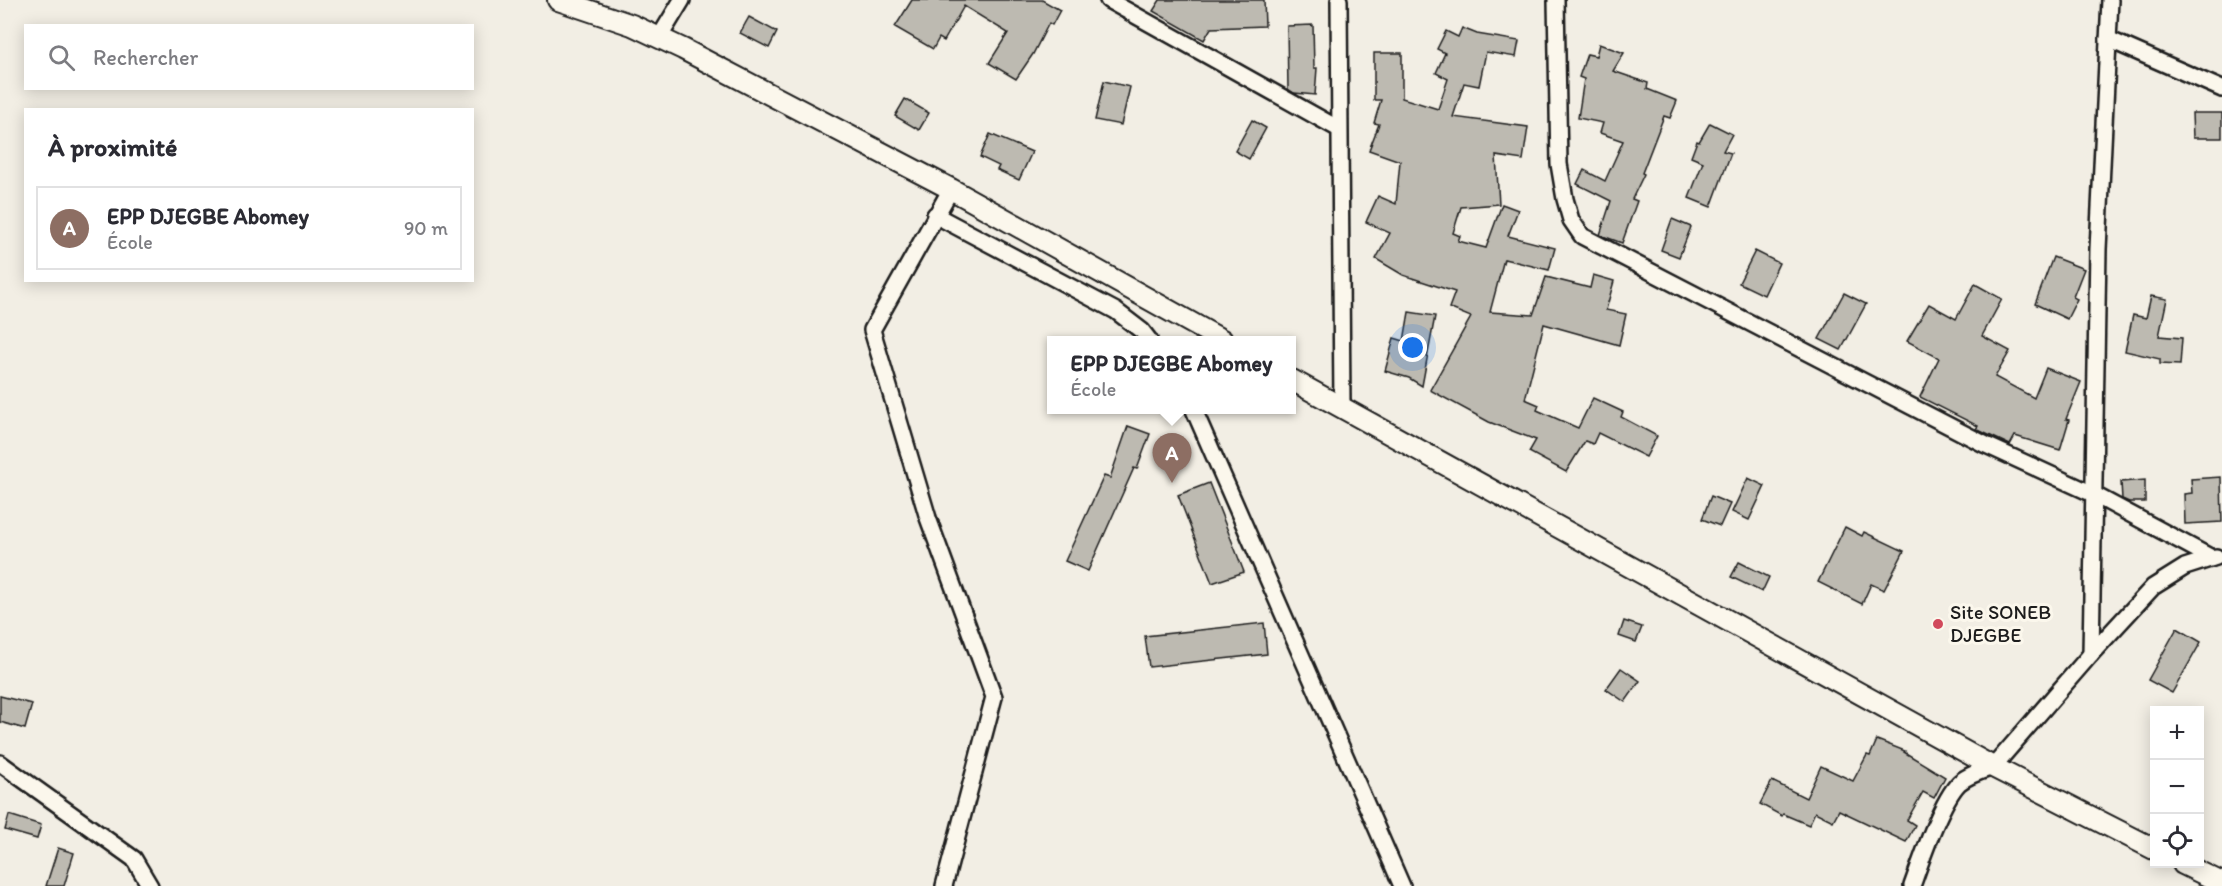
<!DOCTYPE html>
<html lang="fr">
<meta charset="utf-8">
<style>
:root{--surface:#fff;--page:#f2f2f3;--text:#2b2b33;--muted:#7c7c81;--line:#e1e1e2;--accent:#7c3aed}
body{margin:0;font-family:Itim,sans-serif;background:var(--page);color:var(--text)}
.controls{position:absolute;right:18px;bottom:18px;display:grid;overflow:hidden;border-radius:0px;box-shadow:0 3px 15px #0003}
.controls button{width:54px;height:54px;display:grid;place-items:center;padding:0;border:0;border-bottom:2px solid var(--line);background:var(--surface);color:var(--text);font:30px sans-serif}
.you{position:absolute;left:1413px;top:348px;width:21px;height:21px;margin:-15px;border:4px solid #fff;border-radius:50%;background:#1a73e8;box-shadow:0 0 0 9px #1a73e833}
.badge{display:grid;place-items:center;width:39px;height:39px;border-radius:50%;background:var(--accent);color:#fff;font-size:20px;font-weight:700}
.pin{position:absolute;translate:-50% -50px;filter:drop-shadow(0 2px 3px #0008)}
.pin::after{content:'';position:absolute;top:32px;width:21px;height:18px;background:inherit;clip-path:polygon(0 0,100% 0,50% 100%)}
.popup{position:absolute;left:1047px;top:336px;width:249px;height:78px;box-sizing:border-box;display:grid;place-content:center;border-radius:0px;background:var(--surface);filter:drop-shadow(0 2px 4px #0005);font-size:20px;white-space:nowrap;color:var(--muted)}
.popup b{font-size:22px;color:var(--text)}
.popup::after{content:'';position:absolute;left:50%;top:100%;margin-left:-12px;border:12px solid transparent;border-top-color:var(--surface)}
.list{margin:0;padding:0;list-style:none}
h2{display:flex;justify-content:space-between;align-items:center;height:78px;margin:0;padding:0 24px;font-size:26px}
h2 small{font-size:20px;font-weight:400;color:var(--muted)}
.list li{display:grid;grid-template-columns:39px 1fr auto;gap:18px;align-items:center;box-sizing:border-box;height:84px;margin:0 12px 12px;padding:0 12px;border:2px solid var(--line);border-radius:0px}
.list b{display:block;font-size:22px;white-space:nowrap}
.list p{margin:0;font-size:20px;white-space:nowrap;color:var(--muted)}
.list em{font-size:20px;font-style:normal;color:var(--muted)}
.icon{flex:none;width:33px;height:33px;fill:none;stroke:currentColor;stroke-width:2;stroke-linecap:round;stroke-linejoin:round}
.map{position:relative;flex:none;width:2222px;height:886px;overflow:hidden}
.search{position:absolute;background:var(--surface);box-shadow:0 3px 15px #0003;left:24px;top:24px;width:450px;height:66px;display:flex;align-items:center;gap:15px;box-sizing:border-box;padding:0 21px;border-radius:0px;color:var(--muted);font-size:22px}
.panel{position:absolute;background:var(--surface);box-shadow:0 3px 15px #0003;left:24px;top:108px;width:450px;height:174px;border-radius:0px}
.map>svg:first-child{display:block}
.building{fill:#bdbab1;stroke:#1c1c1c;stroke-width:1.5}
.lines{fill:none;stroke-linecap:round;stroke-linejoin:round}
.minor-casing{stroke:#1c1c1c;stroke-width:20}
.tertiary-casing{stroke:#1c1c1c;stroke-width:24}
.minor{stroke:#fbf7ec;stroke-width:15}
.tertiary{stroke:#fbf7ec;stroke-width:20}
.poi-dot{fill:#d1495b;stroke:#fbf7ec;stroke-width:2}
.labels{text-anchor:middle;stroke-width:6;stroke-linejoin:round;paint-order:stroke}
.poi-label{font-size:20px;fill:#1c1c1c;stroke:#fbf7ec;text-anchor:start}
</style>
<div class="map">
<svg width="2222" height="886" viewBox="0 0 2222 886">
<rect width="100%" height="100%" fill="#f2eee4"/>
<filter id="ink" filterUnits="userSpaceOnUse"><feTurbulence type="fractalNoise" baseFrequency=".0167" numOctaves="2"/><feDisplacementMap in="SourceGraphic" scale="12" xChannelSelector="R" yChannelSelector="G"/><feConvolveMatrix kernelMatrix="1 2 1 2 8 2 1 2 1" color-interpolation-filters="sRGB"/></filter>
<g filter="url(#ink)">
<!-- building -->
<g class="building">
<polygon points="912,0 1042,0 1060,10 1052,25 1049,23 1033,54 1016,79 989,63 1008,33 964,6 944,41 939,38 933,49 895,27"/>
<polygon points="1160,0 1264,0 1265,26 1211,28 1204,40 1153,11"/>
<polygon points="749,17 777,32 769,48 740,33"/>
<polygon points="1313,25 1314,68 1317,68 1315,95 1294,93 1288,89 1287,26"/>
<polygon points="1462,28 1477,34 1519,41 1516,57 1486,52 1479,86 1464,83 1453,117 1528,127 1523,160 1496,156 1499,204 1461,207 1453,233 1460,236 1458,241 1486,248 1502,204 1518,210 1508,236 1555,248 1549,270 1504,259 1490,312 1533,315 1546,277 1590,288 1593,275 1614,281 1606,310 1626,314 1619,345 1544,324 1525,399 1539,405 1537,410 1578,428 1593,398 1623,412 1621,417 1657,436 1646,457 1598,433 1593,444 1585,441 1566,472 1529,452 1536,440 1489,422 1430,390 1471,317 1449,308 1455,292 1403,275 1376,259 1390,233 1366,222 1378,196 1396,204 1400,161 1369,150 1379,124 1374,123 1381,100 1374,100 1374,53 1402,53 1402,98 1438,109 1448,79 1436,73 1445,53 1437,49 1446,31 1458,37"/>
<polygon points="1599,44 1624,53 1613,71 1648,83 1647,89 1677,101 1670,118 1664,116 1642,173 1644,174 1632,199 1637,201 1622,243 1600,235 1611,201 1577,184 1584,170 1605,181 1623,141 1600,133 1603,123 1578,118 1584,79 1579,77 1587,54 1596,56"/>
<polygon points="1104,81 1130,87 1121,125 1095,120"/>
<polygon points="905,99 929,113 919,130 895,116"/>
<polygon points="2192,113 2222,113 2222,138 2193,138"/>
<polygon points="1252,120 1266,128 1249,159 1235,151"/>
<polygon points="1710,123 1732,134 1723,151 1731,153 1711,207 1689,198 1703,162 1691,157 1697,141 1699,142"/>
<polygon points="990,134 1032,152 1019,180 997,170 999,166 980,157"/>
<polygon points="1672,219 1691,227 1679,257 1661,250"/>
<polygon points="1755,251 1779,263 1764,295 1739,283"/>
<polygon points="2053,257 2084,269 2073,297 2077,299 2067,319 2035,304"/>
<polygon points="1975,284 2002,299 1982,336 2010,351 1995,377 2034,398 2046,368 2081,382 2066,419 2069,420 2060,450 2015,436 2010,445 1976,429 1978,426 1920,397 1939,358 1907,341 1929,304 1956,319"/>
<polygon points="1844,293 1866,304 1841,350 1819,339"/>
<polygon points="2151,296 2167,299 2159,336 2182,338 2180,365 2160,364 2160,359 2125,351 2133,315 2146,318"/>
<polygon points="1409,312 1435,316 1422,386 1409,378 1385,371 1394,338 1404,341"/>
<polygon points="1128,426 1150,434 1137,469 1134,468 1088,571 1065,561 1104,476 1110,478"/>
<polygon points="2221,477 2222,522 2185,524 2184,494 2192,493 2191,479"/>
<polygon points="1748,478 1765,486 1749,520 1732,512"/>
<polygon points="2145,480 2145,502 2129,502 2122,499 2121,482"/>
<polygon points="1209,483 1244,572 1212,583 1178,495"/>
<polygon points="1711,496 1730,504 1720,526 1702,519"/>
<polygon points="1845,527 1862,536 1864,532 1904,551 1884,590 1871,584 1862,604 1818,582"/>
<polygon points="1739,562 1769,577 1762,592 1731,577"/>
<polygon points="1624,621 1642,627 1636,642 1619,636"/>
<polygon points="1264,623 1267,654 1149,667 1145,636"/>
<polygon points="2177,628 2201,642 2172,693 2148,680"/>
<polygon points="1621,668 1640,681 1625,702 1606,689"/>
<polygon points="0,696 32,704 25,729 0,722"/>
<polygon points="1877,740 1905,751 1904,752 1945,777 1934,798 1923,792 1907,820 1915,825 1906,842 1839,810 1833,821 1815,812 1809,825 1783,814 1782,816 1760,804 1772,781 1806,798 1821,766 1853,781 1867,755 1870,756"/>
<polygon points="9,815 41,825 37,839 5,830"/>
<polygon points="58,848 74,853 64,886 46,886"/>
</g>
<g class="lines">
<defs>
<g id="minor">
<polyline points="1108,0 1339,129"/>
<polyline points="1339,0 1342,408"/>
<polyline points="1556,0 1559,164 1565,199 1571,220 1582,236 1986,445 2093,494 2212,558"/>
<polyline points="659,38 682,0"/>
<polyline points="2108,39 2222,89"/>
<polyline points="935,215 1116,311 1142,331 1149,340"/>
<polyline points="1194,410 1402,886"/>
<polyline points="2091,654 2098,249 2110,0"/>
<polyline points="0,763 134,859 150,886"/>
<polyline points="944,886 994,697 928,518 872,330 951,189"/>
<path d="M1912 886C1921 861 1941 801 1959 783 1968 775 1981 771 1993 767L2091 654 2153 587 2185 567 2216 557"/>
</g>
<g id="tertiary">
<polyline points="558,0 632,25 683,49 951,189 1222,340"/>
<polyline points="1292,380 1993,767 2154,849"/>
<polyline points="2183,864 2222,883"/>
</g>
</defs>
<!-- minor casing -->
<use href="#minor" class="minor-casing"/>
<!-- tertiary casing -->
<use href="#tertiary" class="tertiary-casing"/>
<!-- minor -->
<use href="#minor" class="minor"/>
<!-- tertiary -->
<use href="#tertiary" class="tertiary"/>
</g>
</g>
<!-- markers -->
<circle class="poi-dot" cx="1938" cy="624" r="6"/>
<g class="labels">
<!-- poi labels -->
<g class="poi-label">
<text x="1950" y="619">Site SONEB<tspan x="1950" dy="23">DJEGBE</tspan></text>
</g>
</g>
</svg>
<div class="controls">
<button>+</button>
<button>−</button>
<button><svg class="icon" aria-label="locate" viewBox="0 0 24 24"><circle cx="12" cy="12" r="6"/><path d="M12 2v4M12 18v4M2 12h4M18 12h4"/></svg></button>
</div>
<div class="you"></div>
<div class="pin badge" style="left:1172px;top:483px;background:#8d6e63">A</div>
<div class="popup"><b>EPP DJEGBE Abomey</b>École</div>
<div class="search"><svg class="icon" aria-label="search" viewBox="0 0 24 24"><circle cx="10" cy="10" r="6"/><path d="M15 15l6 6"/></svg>Rechercher</div>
<section class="panel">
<h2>À proximité<small></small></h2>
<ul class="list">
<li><span class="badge" style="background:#8d6e63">A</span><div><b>EPP DJEGBE Abomey</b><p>École</p></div><em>90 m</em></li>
</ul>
</section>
</div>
